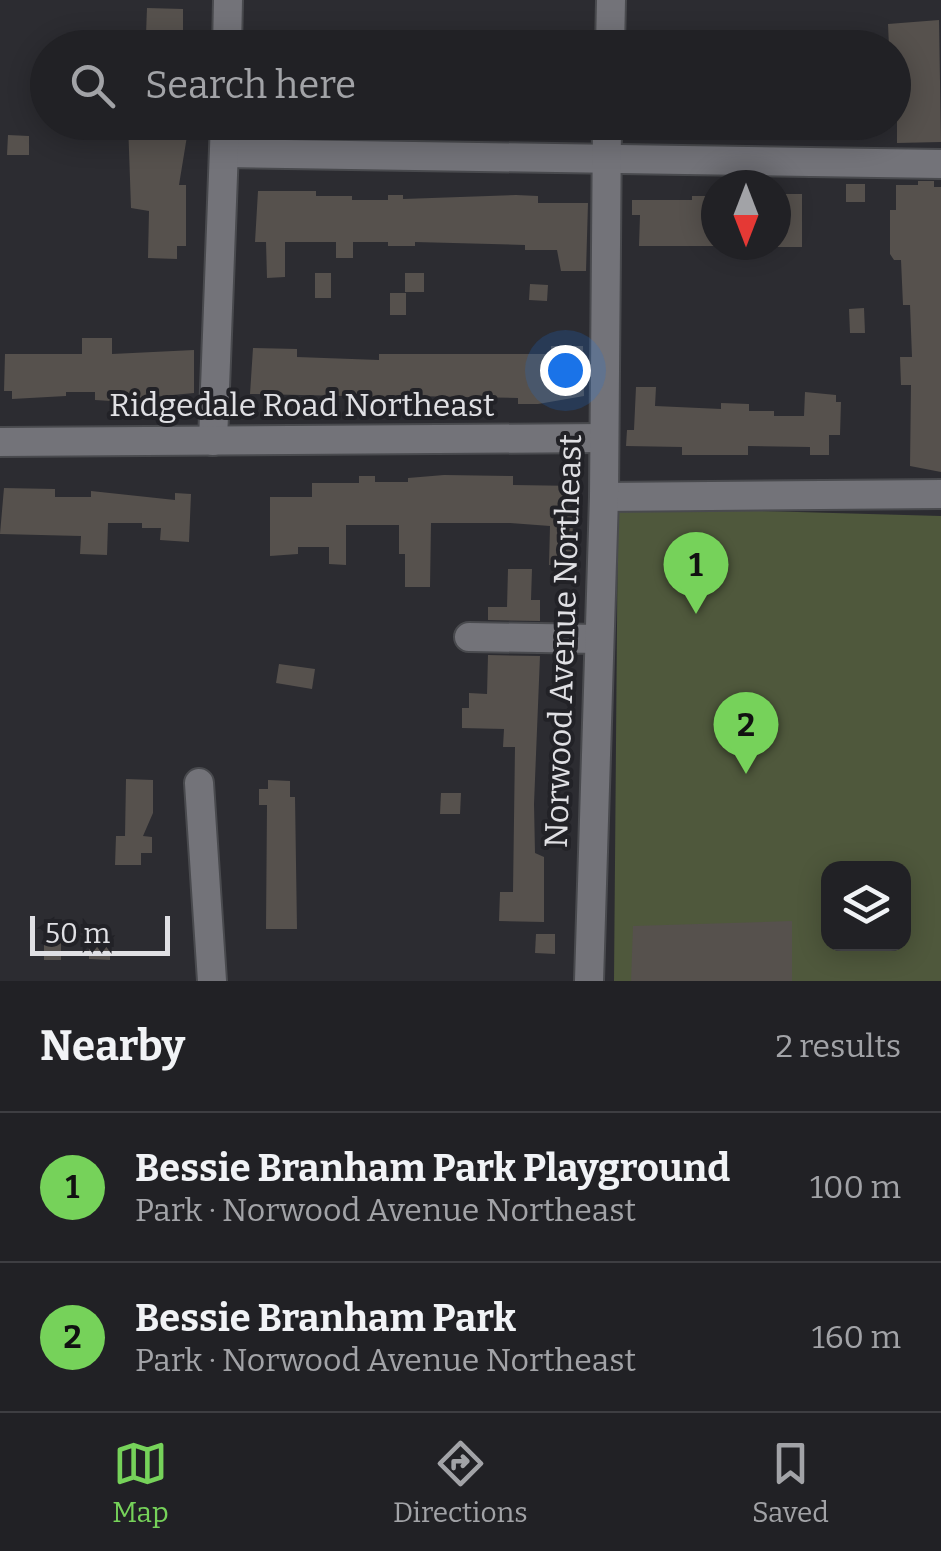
<!DOCTYPE html>
<meta charset="utf-8">
<style>
:root{--surface:#212125;--page:#2d2e32;--text:#f1f3f6;--muted:#a2a3a7;--line:#3e3e42;--accent:#76d25a}
body{margin:0;font-family:Bitter,serif;background:var(--page);color:var(--text)}
.controls{position:absolute;right:30px;bottom:30px;display:grid;overflow:hidden;border-radius:20px;box-shadow:0 5px 25px #0003}
.controls button{width:90px;height:90px;display:grid;place-items:center;padding:0;border:0;border-bottom:2px solid var(--line);background:var(--surface);color:var(--text);font:50px sans-serif}
.compass{position:absolute;left:701px;top:170px;width:90px;height:90px;border-radius:50%;background:var(--surface);box-shadow:0 5px 25px #0003;rotate:180deg}
.scale{position:absolute;left:30px;bottom:25px;width:140px;box-sizing:border-box;padding-left:10px;border:5px solid #e0e0e4;border-top:0;font-size:28px;line-height:35px;white-space:nowrap;color:#e0e0e4;-webkit-text-stroke:8px #222227;paint-order:stroke}
.you{position:absolute;left:565px;top:370px;width:35px;height:35px;margin:-25px;border:8px solid #fff;border-radius:50%;background:#1a73e8;box-shadow:0 0 0 15px #1a73e833}
.badge{display:grid;place-items:center;width:65px;height:65px;border-radius:50%;background:var(--accent);color:#111;font-size:32px;font-weight:700}
.pin{position:absolute;translate:-50% -82px;filter:drop-shadow(0 2px 5px #0008)}
.pin::after{content:'';position:absolute;top:52px;width:35px;height:30px;background:inherit;clip-path:polygon(0 0,100% 0,50% 100%)}
.list{margin:0;padding:0;list-style:none}
h2{display:flex;justify-content:space-between;align-items:center;height:130px;margin:0;padding:0 40px;font-size:42px}
h2 small{font-size:32px;font-weight:400;color:var(--muted)}
.list li{display:grid;grid-template-columns:65px 1fr auto;gap:30px;align-items:center;box-sizing:border-box;height:150px;padding:0 40px;border-top:2px solid var(--line)}
.list b{display:block;font-size:38px;white-space:nowrap}
.list p{margin:0;font-size:32px;white-space:nowrap;color:var(--muted)}
.list em{font-size:32px;font-style:normal;color:var(--muted)}
.icon{flex:none;width:55px;height:55px;fill:none;stroke:currentColor;stroke-width:2;stroke-linecap:round;stroke-linejoin:round}
.map{position:relative;flex:none;width:941px;height:981px;overflow:hidden}
.search{position:absolute;background:var(--surface);box-shadow:0 5px 25px #0003;left:30px;right:30px;top:30px;height:110px;display:flex;align-items:center;gap:25px;box-sizing:border-box;padding:0 35px;border-radius:55px;color:var(--muted);font-size:38px}
.sheet{height:430px;background:var(--surface)}
nav{display:flex;justify-content:space-around;align-items:center;box-sizing:border-box;height:140px;border-top:2px solid var(--line);background:var(--surface);font-size:28px;color:var(--muted)}
nav a{display:grid;justify-items:center;gap:5px}
nav .on{color:var(--accent)}
.map>svg:first-child{display:block}
.green{fill:#4f583c;fill-rule:evenodd}
.building{fill:#56514d}
.lines{fill:none;stroke-linecap:round;stroke-linejoin:round}
.minor-casing{stroke:#494a4e;stroke-width:32}
.minor{stroke:#737379;stroke-width:28}
.labels{text-anchor:middle;stroke-width:8;stroke-linejoin:round;paint-order:stroke}
.street-label{font-size:32px;fill:#e0e0e4;stroke:#222227}
</style>
<div class="map">
<svg width="941" height="981" viewBox="0 0 941 981">
<rect width="100%" height="100%" fill="#2c2c31"/>
<!-- green -->
<path class="green" d="M618 507 941 516V981H614ZM828 868H904V944H828Z"/>
<!-- building -->
<g class="building">
<polygon points="147,8 183,9 183,36 146,35"/>
<polygon points="939,20 941,142 897,143 897,75 904,75 896,47 889,47 888,24"/>
<polygon points="128,122 180,122 179,136 187,136 179,185 186,185 186,246 177,246 177,259 148,258 149,211 131,208"/>
<polygon points="8,135 29,136 29,155 7,155"/>
<polygon points="918,181 934,181 934,187 941,187 941,472 910,466 911,385 901,385 900,357 912,357 910,305 903,305 901,260 894,260 890,254 890,210 896,210 896,185 918,185"/>
<rect x="846" y="184" width="19" height="18"/>
<polygon points="258,191 316,191 316,196 352,196 352,200 388,200 388,195 403,195 403,199 516,195 538,196 538,203 588,203 586,271 561,271 557,250 525,250 525,245 415,242 415,246 388,246 388,242 353,242 353,258 336,258 336,242 285,242 285,277 267,278 266,242 255,242"/>
<rect x="776" y="194" width="26" height="53"/>
<polygon points="692,196 709,196 709,203 716,203 716,246 639,246 640,215 632,215 632,200 692,200"/>
<rect x="315" y="273" width="16" height="25"/>
<rect x="405" y="273" width="19" height="19"/>
<polygon points="530,284 548,285 547,301 529,300"/>
<rect x="390" y="293" width="16" height="22"/>
<polygon points="864,308 865,333 850,333 849,309"/>
<polygon points="82,338 112,338 112,354 194,350 194,393 111,401 95,400 95,392 66,392 66,396 12,399 12,391 4,391 5,354 82,354"/>
<polygon points="551,346 583,346 584,396 538,404 518,404 518,398 408,396 408,402 347,403 347,396 250,394 253,348 297,349 297,357 379,360 379,354 551,354"/>
<polygon points="636,387 656,387 655,406 721,409 721,403 749,404 749,411 774,411 774,416 804,416 805,392 836,395 836,402 841,402 840,435 829,435 829,455 810,455 810,447 748,446 748,455 682,455 682,447 626,446 627,430 634,430"/>
<polygon points="444,475 513,476 513,485 579,486 579,502 571,502 575,566 549,565 550,526 510,523 431,523 430,587 405,587 405,554 399,554 399,525 346,525 346,565 329,564 329,547 298,547 298,554 270,556 270,497 312,497 312,483 359,483 359,476 375,476 375,482 408,482 408,478"/>
<polygon points="4,488 55,489 55,497 91,497 91,491 175,500 175,493 191,494 189,542 160,540 161,528 142,528 142,523 108,523 107,555 80,554 81,536 0,534"/>
<polygon points="508,569 532,569 531,600 540,600 540,621 488,620 488,607 507,607"/>
<polygon points="488,655 540,656 534,804 535,853 544,857 544,922 499,921 500,892 513,892 515,747 503,747 504,729 462,728 462,708 469,708 469,693 487,694"/>
<polygon points="279,664 315,669 312,689 276,683"/>
<polygon points="126,779 153,780 153,813 143,836 152,837 152,853 141,853 141,865 115,865 116,836 125,836"/>
<polygon points="268,780 290,781 290,797 295,797 297,929 266,929 267,805 259,805 259,789 268,789"/>
<polygon points="441,793 461,793 460,814 440,814"/>
<polygon points="792,921 792,981 631,981 633,926"/>
<polygon points="89,934 110,934 110,960 89,959"/>
<polygon points="536,934 555,934 555,954 535,953"/>
<rect x="44" y="935" width="17" height="25"/>
</g>
<g class="lines">
<defs>
<g id="minor">
<polyline points="227,48 228,0"/>
<polyline points="610,48 611,0"/>
<polyline points="224,153 941,164"/>
<polyline points="213,441 225,122"/>
<polyline points="0,442 604,438"/>
<polyline points="604,497 941,494"/>
<polyline points="469,637 599,639"/>
<polyline points="199,783 212,981"/>
<polyline points="589,981 604,497 607,122"/>
</g>
</defs>
<!-- minor casing -->
<use href="#minor" class="minor-casing"/>
<!-- minor -->
<use href="#minor" class="minor"/>
</g>
<g class="labels">
<!-- street labels -->
<g class="street-label">
<text x="302" y="416">Ridgedale Road Northeast</text>
<text transform="translate(563 641) rotate(-88)" y="11">Norwood Avenue Northeast</text>
</g>
</g>
</svg>
<div class="controls">
<button><svg class="icon" aria-label="layers" viewBox="0 0 24 24"><path d="M12 4l9 5-9 5-9-5zM3 14l9 5 9-5"/></svg></button>
</div>
<svg class="compass" viewBox="-18 -18 36 36"><path d="M0-13l5 13h-10z" fill="#e53935"/><path d="M0 13l5-13h-10z" fill="#a2a3a7"/></svg>
<div class="scale">50 m</div>
<div class="you"></div>
<div class="pin badge" style="left:696px;top:614px">1</div>
<div class="pin badge" style="left:746px;top:774px">2</div>
<div class="search"><svg class="icon" aria-label="search" viewBox="0 0 24 24"><circle cx="10" cy="10" r="6"/><path d="M15 15l6 6"/></svg>Search here</div>
</div>
<section class="sheet">
<h2>Nearby<small>2 results</small></h2>
<ul class="list">
<li><span class="badge">1</span><div><b>Bessie Branham Park Playground</b><p>Park · Norwood Avenue Northeast</p></div><em>100 m</em></li>
<li><span class="badge">2</span><div><b>Bessie Branham Park</b><p>Park · Norwood Avenue Northeast</p></div><em>160 m</em></li>
</ul>
</section>
<nav>
<a class="on"><svg class="icon" aria-label="map" viewBox="0 0 24 24"><path d="M3 6l6-2 6 2 6-2v14l-6 2-6-2-6 2zM9 4v14M15 6v14"/></svg>Map</a>
<a><svg class="icon" aria-label="directions" viewBox="0 0 24 24"><path d="M12 3l9 9-9 9-9-9zM9 14v-3h6M13 9l2 2-2 2"/></svg>Directions</a>
<a><svg class="icon" aria-label="saved" viewBox="0 0 24 24"><path d="M7 4h10v16l-5-4-5 4z"/></svg>Saved</a>
</nav>
